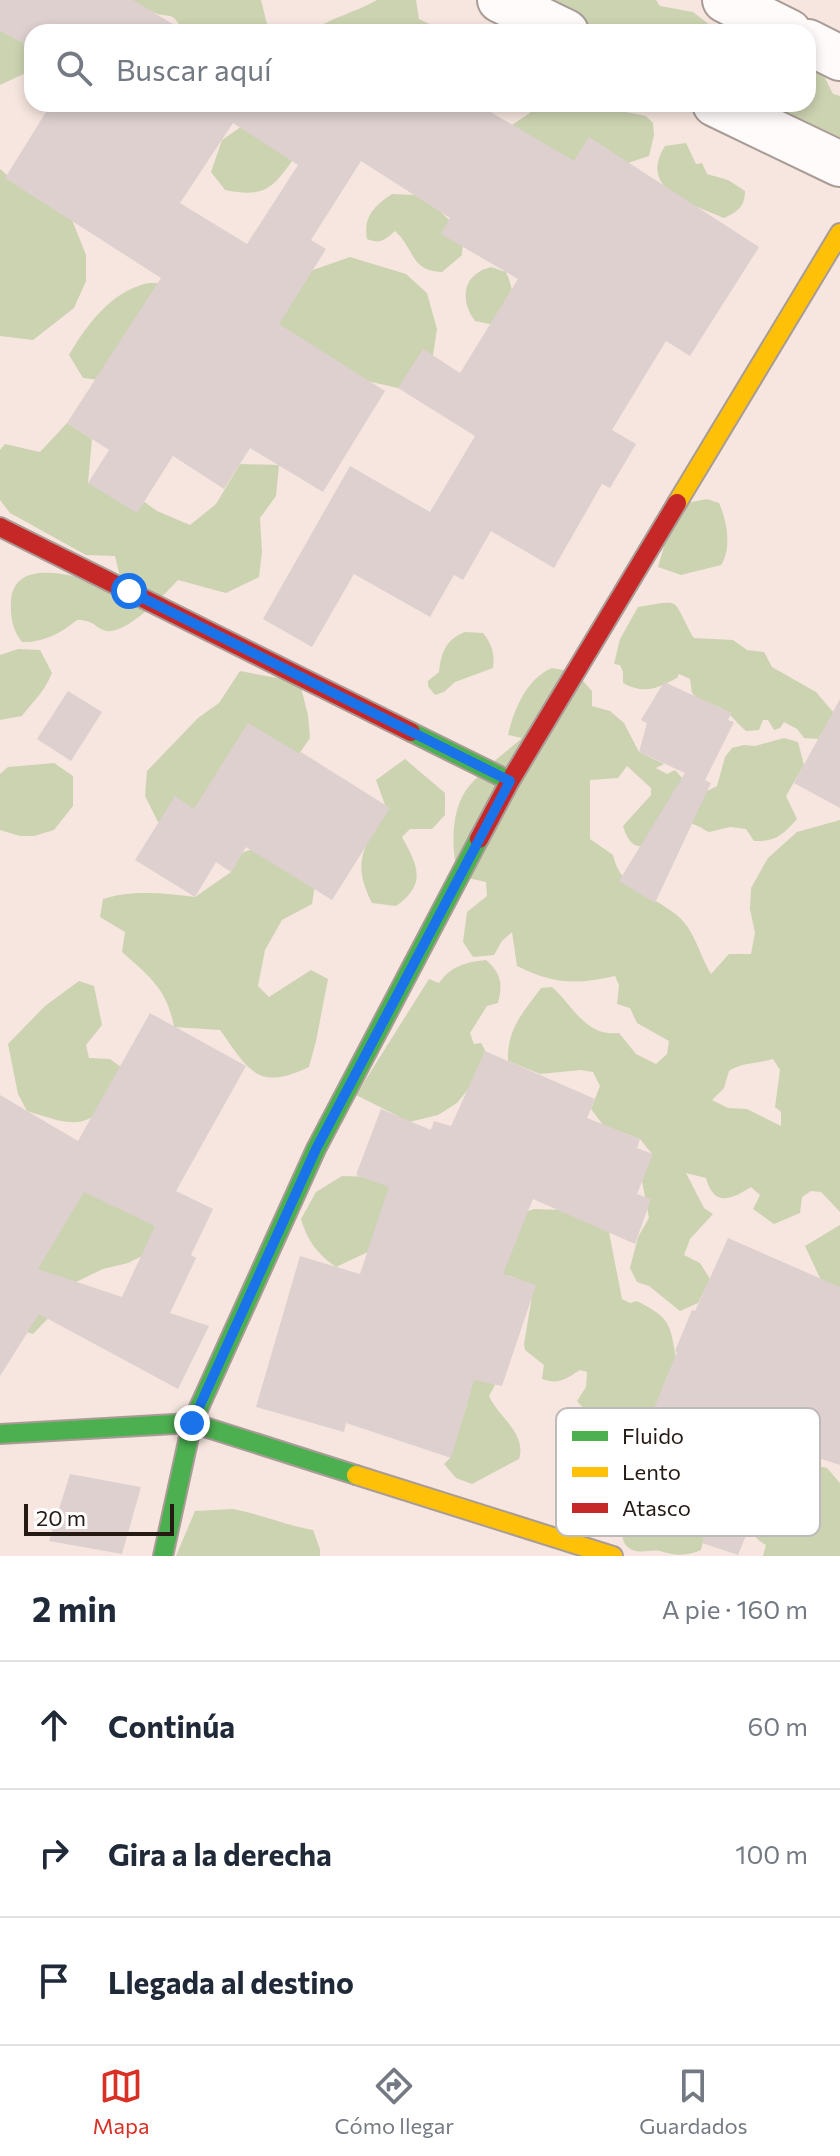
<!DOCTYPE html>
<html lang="es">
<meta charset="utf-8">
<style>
:root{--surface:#fff;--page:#f6f6f7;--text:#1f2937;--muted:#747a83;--line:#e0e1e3;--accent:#d93025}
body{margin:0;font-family:Commissioner,sans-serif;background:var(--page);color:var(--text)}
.scale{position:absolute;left:24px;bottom:20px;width:150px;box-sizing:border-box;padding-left:8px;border:4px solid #261a15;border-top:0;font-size:22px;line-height:28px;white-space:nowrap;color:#261a15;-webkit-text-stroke:6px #fff;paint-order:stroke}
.stop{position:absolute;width:24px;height:24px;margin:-18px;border:6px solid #1a73e8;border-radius:50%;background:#fff}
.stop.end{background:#1a73e8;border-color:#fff;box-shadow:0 2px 8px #0008}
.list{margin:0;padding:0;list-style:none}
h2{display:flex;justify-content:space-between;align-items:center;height:104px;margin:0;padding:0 32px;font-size:34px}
h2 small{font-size:26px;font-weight:400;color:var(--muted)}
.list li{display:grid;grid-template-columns:52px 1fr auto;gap:24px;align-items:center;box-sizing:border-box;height:128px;padding:0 32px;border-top:2px solid var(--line)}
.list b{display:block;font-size:30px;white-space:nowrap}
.list em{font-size:26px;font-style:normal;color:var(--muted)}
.icon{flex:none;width:44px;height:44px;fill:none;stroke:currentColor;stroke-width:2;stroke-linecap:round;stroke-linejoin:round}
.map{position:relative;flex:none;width:840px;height:1556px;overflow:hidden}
.search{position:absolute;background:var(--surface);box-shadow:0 4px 12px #0003;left:24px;right:24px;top:24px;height:88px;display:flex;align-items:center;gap:20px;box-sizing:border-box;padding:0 28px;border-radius:24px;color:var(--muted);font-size:30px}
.sheet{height:488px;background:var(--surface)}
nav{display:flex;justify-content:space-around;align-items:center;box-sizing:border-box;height:112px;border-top:2px solid var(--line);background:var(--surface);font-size:22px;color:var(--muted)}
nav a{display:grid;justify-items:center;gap:4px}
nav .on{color:var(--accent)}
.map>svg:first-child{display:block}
.green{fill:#ccd3b1;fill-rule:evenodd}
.building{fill:#ddd0cf;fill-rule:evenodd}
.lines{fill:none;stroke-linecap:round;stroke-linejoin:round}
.street-casing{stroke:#a99c96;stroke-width:48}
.fast-casing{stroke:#a99c96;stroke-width:22}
.slow-casing{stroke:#a99c96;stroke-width:22}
.jam-casing{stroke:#a99c96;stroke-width:22}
.street{stroke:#fefbfa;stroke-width:44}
.fast{stroke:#4caf50;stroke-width:18}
.slow{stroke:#ffc107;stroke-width:18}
.jam{stroke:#c62828;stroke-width:18}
.route{stroke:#1a73e8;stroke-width:10}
.key{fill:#fff;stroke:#bebab9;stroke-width:2}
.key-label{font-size:22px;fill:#261a15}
</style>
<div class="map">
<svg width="840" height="1556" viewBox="0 0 840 1556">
<rect width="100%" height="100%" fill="#f6e6df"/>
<!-- green -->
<g class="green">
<path d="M129 0H261L267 24 260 32H183C172 8 169 20 153 12 145 8 137 4 129 0Z"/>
<path d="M377 0H416L419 19 446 32H312C324 20 359 11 377 0Z"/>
<polygon points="533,0 656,0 660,6 693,12 719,32 539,32"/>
<polygon points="0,31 32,47 30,71 0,85"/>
<path d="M808 65 822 72 833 94 840 96V177L697 109C677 106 661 113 641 106V104H808Z"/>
<polygon points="553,104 608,104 615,110 646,116 653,123 654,135 649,156 625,164 575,171 512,125 531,112 550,112"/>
<path d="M248 122 292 161C271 191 262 197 225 190L211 172 222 140Z"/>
<path d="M686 143 696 164 702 163 707 174 728 180 745 191C745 207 737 212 724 218 693 204 637 190 665 146Z"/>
<polygon points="0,169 27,192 72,220 86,255 86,281 74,308 33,340 0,336"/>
<path d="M392 194 415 195 440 211 458 229 463 242 462 255 442 272C410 271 415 249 395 231 386 239 380 245 367 239 363 217 374 206 392 194Z"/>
<path d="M350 257 406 274 427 293 437 329 433 355 398 388 367 381H108L83 378 69 355C86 326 109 294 144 284 164 277 246 305 271 311L313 270Z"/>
<path d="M491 267 506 272C517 298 513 304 499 326L475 321C459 299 463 274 491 267Z"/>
<path d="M67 423 92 439 88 483 125 488 157 511 190 525 216 504 240 464 279 465 276 496 260 518 262 552 259 577 226 593 178 580C165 594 126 635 106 631 93 627 95 620 77 620 61 633 43 643 22 642 13 631 10 617 11 602 13 550 93 582 123 589L115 556 86 555 10 513 0 500V450L5 444 40 452Z"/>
<path d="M707 499 719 503C727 521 732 548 721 565L681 575 658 567 676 505Z"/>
<path d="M661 603C665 603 670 602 674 604 679 606 689 632 694 638L733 640 747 650 764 652 772 667 816 692 834 713 818 739 804 738 797 729 784 722 780 728 774 730 768 720H763L759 730 746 731C732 719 723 702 703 704L692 693 690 679 679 674 677 678C657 688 645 695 623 683V672L620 665 614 664 620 639 638 607Z"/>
<path d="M465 632 483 633C492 644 495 654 493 668L455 682 444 692 435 695 428 686V681L439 672C441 653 446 639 465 632Z"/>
<path d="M18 649 40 650 52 673C43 694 35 699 22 716L0 720V655Z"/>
<path d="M552 668 575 672 592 691V706L610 711 624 723 639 752 664 764 656 768 667 774 675 770 689 786 707 791 717 786 725 757 732 748 744 745 755 746 784 738 798 742 804 765 786 796 797 819C783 835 775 842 754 841L746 829 730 827 709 832C701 828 694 822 685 823 664 826 637 872 623 826L651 795V788L627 766 618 778 590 780V839L613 855C621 892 657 896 680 918 695 932 700 956 711 974L729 954H751L755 933 750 909 751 888 768 858 797 832 840 820V1212L821 1192 811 1191 802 1197 800 1213 774 1224 753 1209 760 1195 751 1187C732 1199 714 1208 706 1178L686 1173 704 1208 713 1214 690 1239 684 1255 700 1263 710 1279 698 1303 680 1311 649 1286 637 1282 630 1268 638 1237 649 1218 642 1181 652 1154 640 1139 603 1125 591 1109 600 1086 593 1072 581 1070 540 1074 508 1061C507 1028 523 1013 541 988L552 987C573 1005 585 1037 619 1033L636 1054 656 1064 667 1054 669 1041 637 1023 630 1008 617 1004 619 985 615 976C576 985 553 984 517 966L512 932 502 941 494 955 473 957 463 942 467 912 487 896 486 882 458 876C451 848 450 808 470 785 485 767 505 753 522 738L508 735C514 709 527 678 552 668ZM773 1059 780 1070 775 1107 781 1112V1126L747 1109 728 1108 712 1100 724 1088 729 1071C743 1062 757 1064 773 1059Z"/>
<polygon points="240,671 277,678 298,676 308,715 310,738 299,754 237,755 194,809 158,822 145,796 147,771 198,718 219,703"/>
<path d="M405 759 445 793V815L432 829H410L402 837C418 866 427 884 396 906L372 903C349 858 368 847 385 805L376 780Z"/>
<polygon points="54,763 73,776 73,806 54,830 34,836 20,836 0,830 0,774 8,767"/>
<path d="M264 844 318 866 312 904 282 920 265 950 258 986 269 997 311 970 328 979 316 1041 309 1067C257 1092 249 1070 220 1030L174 1027C167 989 150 977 122 952L125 932 100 917 103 899C131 890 165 893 195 897L231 872 242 853Z"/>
<path d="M486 960C501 973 503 984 498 1003L487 1006 470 1033 474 1044 481 1043 485 1050 482 1072 457 1103 438 1115 405 1123 398 1116 356 1095 429 979 439 983C451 966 466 962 486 960Z"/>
<path d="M79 981 94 986 102 1025 86 1045 89 1058 110 1059 129 1073C90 1124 92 1133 27 1111L18 1094 8 1044 45 1006Z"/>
<path d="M342 1176 376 1177 417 1197 370 1251 336 1267C318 1255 307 1240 301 1219L316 1192Z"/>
<polygon points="96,1181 168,1214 156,1249 128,1263 103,1269 74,1283 53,1313 33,1334 23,1331 36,1273 58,1205"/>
<path d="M534 1209 562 1210 609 1232 622 1299 630 1303 637 1301C674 1320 669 1325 677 1361L669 1372 652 1415C634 1419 633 1413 619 1413 597 1413 593 1421 577 1401L586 1387 587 1372 580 1370C566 1379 558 1385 542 1379L544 1365 525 1350 524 1344 532 1296 523 1281 510 1276 489 1278 509 1218Z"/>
<polygon points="840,1225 840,1321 805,1246"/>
<path d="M399 1363 491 1374 495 1385 489 1396C499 1418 527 1433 519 1459L472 1484 456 1478 444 1464 450 1458 467 1404 462 1397Z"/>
<path d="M810 1464 827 1468 840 1483V1556H763L766 1545C743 1532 751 1520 755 1498 776 1495 792 1485 801 1465Z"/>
<path d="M233 1509C260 1514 285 1525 313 1530L320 1549V1556H176L195 1511Z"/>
<path d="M642 1509C658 1511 669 1519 686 1519L704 1538 701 1550C688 1556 675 1556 660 1551 651 1549 638 1555 629 1548 623 1544 623 1538 621 1531L634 1525 637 1511Z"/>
</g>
<!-- building -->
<g class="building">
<polygon points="0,0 133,0 186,32 32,32 32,47 0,31"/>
<path d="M51 104H477L574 161 589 137 759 247 690 356 666 341 612 430 636 444 610 488 602 484 554 568 491 531 463 580 454 575 430 617 354 574 312 647 263 619 350 466 430 512 475 436 398 388 423 349 460 373 518 279 441 234 450 218 361 161 311 240 326 249 279 324 385 391 323 492 250 448 224 489 173 456 137 513 88 483 109 450 67 423 161 278 5 178ZM233 123 298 165 247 244 180 203Z"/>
<polygon points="664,682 732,713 728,720 734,722 705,780 711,783 655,903 619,881 685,773 639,752 647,723 641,720"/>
<polygon points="68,691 102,712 71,761 37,739"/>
<polygon points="840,699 840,808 794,783"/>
<polygon points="248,723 300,754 301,752 390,808 332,900 246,847 231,872 216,862 195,897 135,860 175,796 194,809"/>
<path d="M150 1013 246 1066 176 1191 213 1209 191 1255 196 1258 170 1313 209 1326 178 1389 39 1314 0 1376V1095L78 1141ZM84 1192 155 1226 122 1297 38 1269Z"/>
<polygon points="485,1051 595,1099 587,1118 640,1139 637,1148 653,1154 637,1194 651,1199 635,1244 533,1199 503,1274 536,1285 502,1386 474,1380 451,1458 346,1423 344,1432 256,1407 300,1256 360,1274 389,1187 356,1175 381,1109 431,1130 434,1121 451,1126"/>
<polygon points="728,1238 840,1287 840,1465 806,1454 797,1472 775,1465 738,1555 702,1543 712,1513 626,1478 677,1352 675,1351 692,1310 695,1311"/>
<polygon points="70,1474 141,1487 122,1554 49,1541"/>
</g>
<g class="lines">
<defs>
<g id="street">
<polyline points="500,0 566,32"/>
<polyline points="725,0 789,32"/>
<polyline points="808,42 840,58"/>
<polyline points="715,104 840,164"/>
</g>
<g id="fast">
<polyline points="411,732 510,781"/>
<polyline points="0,1434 192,1423 356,1475"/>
<polyline points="163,1556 192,1423 316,1149 479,839"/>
</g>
<g id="slow">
<polyline points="677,503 840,233"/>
<polyline points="356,1475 613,1556"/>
</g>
<g id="jam">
<polyline points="0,527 411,732"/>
<polyline points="479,839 510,781 677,503"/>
</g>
</defs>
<!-- street casing -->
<use href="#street" class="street-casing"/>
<!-- fast casing -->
<use href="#fast" class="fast-casing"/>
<!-- slow casing -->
<use href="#slow" class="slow-casing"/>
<!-- jam casing -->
<use href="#jam" class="jam-casing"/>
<!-- street -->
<use href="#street" class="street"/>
<!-- fast -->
<use href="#fast" class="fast"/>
<!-- slow -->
<use href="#slow" class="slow"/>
<!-- jam -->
<use href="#jam" class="jam"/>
</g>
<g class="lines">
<!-- route -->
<polyline class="route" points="129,591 510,781 316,1149 192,1423"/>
</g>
<!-- legend -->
<rect x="556" y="1408" width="264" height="128" rx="12" class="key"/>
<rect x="572" y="1431" width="36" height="10" fill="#4caf50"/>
<rect x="572" y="1467" width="36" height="10" fill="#ffc107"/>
<rect x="572" y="1503" width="36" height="10" fill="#c62828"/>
<g class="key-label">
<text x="622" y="1444">Fluido</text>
<text x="622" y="1480">Lento</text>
<text x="622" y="1516">Atasco</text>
</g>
</svg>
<div class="scale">20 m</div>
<div class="stop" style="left:129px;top:591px"></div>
<div class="stop end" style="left:192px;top:1423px"></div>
<div class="search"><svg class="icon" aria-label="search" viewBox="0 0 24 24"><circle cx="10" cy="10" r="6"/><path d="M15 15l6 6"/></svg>Buscar aquí</div>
</div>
<section class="sheet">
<h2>2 min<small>A pie · 160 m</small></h2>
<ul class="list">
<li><svg class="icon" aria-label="ahead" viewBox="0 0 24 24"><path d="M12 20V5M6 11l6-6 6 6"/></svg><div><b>Continúa</b></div><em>60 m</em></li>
<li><svg class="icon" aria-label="right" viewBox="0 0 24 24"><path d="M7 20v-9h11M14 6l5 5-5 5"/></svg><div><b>Gira a la derecha</b></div><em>100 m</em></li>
<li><svg class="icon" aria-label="arrive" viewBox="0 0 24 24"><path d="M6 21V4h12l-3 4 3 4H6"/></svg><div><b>Llegada al destino</b></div></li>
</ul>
</section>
<nav>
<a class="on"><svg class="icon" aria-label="map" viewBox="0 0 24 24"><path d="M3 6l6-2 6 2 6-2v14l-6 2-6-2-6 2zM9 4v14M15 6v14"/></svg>Mapa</a>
<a><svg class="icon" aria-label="directions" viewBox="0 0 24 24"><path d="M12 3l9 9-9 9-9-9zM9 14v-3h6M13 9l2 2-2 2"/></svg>Cómo llegar</a>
<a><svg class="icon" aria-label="saved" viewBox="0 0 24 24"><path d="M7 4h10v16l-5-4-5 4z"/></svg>Guardados</a>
</nav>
